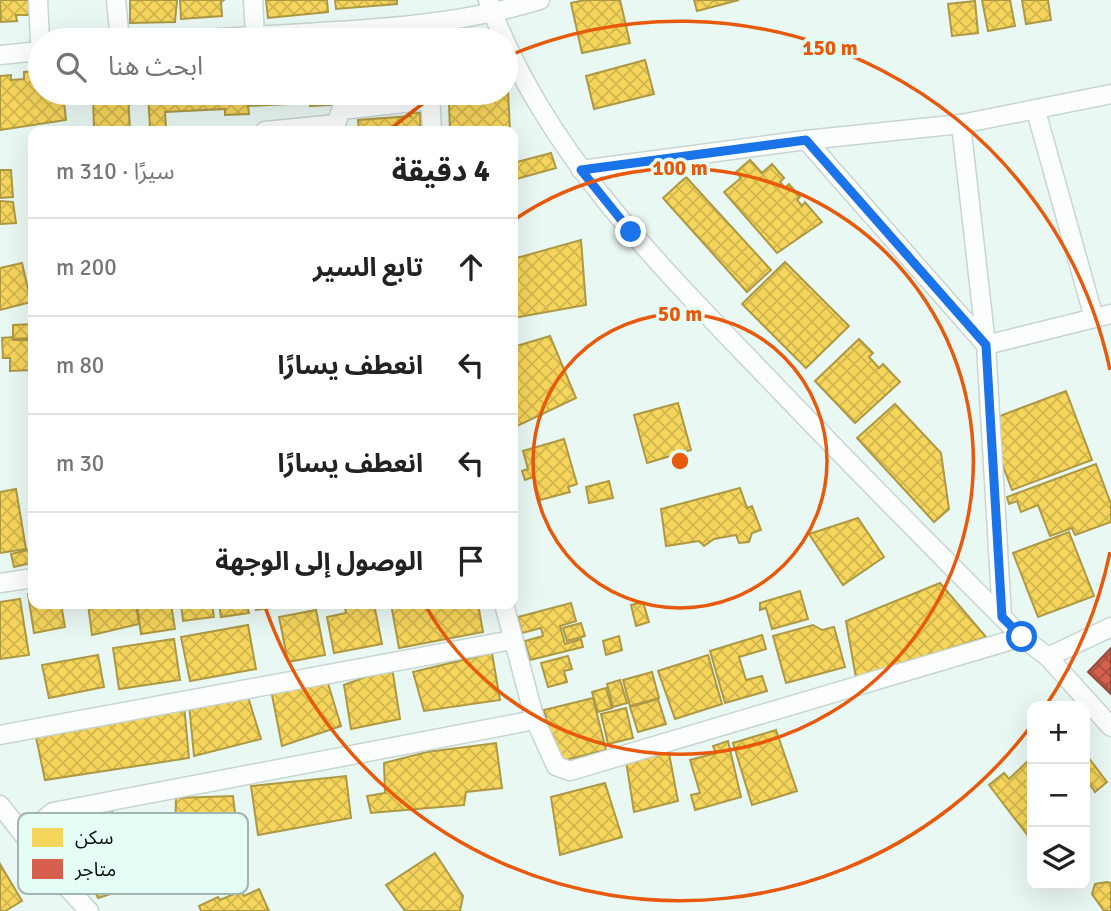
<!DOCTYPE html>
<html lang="ar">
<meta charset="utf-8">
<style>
:root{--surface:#fff;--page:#f6f6f6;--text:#222;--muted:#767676;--line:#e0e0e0}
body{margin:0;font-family:Signika,"Noto Sans Arabic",sans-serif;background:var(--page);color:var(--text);direction:rtl}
.controls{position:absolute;right:21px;bottom:21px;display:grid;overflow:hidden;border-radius:14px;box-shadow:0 7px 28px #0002}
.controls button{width:63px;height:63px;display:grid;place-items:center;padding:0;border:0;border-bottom:2px solid var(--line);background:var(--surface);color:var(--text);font:35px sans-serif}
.stop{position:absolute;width:21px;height:21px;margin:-16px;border:5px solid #1a73e8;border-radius:50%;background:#fff}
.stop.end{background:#1a73e8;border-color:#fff;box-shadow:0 2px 7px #0008}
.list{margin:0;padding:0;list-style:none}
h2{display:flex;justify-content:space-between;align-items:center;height:91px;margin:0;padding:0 28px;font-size:30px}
h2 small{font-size:23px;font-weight:400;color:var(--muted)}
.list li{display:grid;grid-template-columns:46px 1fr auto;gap:21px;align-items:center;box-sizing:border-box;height:98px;padding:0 28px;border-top:2px solid var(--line)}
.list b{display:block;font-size:26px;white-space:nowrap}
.list em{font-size:23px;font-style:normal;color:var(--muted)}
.icon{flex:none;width:38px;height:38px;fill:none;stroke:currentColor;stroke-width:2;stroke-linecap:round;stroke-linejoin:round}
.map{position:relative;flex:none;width:1111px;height:911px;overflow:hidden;direction:ltr}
.search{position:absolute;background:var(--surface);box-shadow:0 7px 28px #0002;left:28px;top:28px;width:490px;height:77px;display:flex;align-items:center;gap:18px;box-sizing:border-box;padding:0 24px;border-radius:38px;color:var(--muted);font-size:26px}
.panel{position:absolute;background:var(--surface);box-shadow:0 7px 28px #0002;left:28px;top:126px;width:490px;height:483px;border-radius:14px;direction:rtl}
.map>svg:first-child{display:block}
.homes{fill:url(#homes-cross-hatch);stroke:#ad9944;stroke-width:2}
.shops{fill:url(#shops-cross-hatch);stroke:#974739;stroke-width:2}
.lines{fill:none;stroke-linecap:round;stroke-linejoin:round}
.street-casing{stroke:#c8d5d0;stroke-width:21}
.street{stroke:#fcfefd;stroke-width:18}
.route{stroke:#1a73e8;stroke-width:9}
.ring{fill:none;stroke:#e8590c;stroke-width:3.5}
.key{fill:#e4fef5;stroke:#a1b6af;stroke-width:2}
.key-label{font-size:19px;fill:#040e0b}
.centre{fill:#e8590c;stroke:#e4fef5;stroke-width:3.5}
.ring-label{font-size:21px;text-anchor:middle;font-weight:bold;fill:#e8590c;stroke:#e4fef5;stroke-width:7;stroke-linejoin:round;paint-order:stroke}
</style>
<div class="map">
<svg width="1111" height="911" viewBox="0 0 1111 911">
<defs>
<pattern id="homes-cross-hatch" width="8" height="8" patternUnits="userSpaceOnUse" patternTransform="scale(1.75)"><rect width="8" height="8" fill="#f6d55c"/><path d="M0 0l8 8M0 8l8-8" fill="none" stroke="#d1b64f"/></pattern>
<pattern id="shops-cross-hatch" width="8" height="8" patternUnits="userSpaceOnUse" patternTransform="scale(1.75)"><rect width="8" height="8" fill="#d6604d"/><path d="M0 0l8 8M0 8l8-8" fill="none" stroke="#ab4e3e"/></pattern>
</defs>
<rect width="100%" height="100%" fill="#eaf8f3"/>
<!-- homes -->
<g class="homes">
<polygon points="0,0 33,0 29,2 30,15 16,15 17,21 1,22"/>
<polygon points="130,0 177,0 175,22 130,23"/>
<polygon points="180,0 224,0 221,2 222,16 181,19"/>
<polygon points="266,0 327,0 328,12 268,18"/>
<polygon points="335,0 397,0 397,4 336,9"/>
<polygon points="585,0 620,0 630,43 582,53 571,3"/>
<polygon points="694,0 739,0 697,11"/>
<polygon points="982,0 1010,0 1015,26 988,31"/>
<polygon points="1022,0 1048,0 1051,20 1026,24"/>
<polygon points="975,1 978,33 952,36 948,4"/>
<polygon points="645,60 654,94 594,109 586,76"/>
<polygon points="40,71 40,93 63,93 66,120 0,130 0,76 11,75 11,80 24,79 24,72"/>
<polygon points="508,91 510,131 450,131 449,104 453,104 452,93"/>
<polygon points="93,93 128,93 130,131 94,131"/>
<polygon points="148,93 307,93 308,103 248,106 249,114 225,115 225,109 165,112 166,128 150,129"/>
<polygon points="309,93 351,93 352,104 310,106"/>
<polygon points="355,93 406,93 406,95 356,99"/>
<polygon points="411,113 420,113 421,131 359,131 358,120 411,116"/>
<polygon points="551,153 556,168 513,180 513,163"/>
<polygon points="750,160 762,173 772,164 784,178 780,182 785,188 789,184 800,197 797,200 802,206 805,202 822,222 777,253 724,192 741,178 736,172"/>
<polygon points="0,170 11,170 13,197 0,198"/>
<polygon points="686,177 771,270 747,292 663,198"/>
<polygon points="0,201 13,202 16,223 0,224"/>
<polygon points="581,240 586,305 513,318 513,259"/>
<polygon points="785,262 849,326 806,368 742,304"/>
<polygon points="22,263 31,302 0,310 0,268"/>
<polygon points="33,324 33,338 13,339 13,325"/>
<polygon points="550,336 576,398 515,427 513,347"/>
<polygon points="13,337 13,340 33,340 33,370 10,371 10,358 3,358 2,338"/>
<polygon points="859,339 873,353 869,357 879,368 883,364 900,382 855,423 815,381"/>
<polygon points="1066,391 1092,460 1012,490 994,442 1000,416"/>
<polygon points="678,403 691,450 647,463 634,415"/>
<polygon points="895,404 941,453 949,509 934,522 857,438"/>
<polygon points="564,439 577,484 568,487 570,492 540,500 533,477 525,480 522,471 528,469 523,451"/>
<polygon points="1096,464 1111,504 1111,522 1075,535 1072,528 1050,536 1038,505 1021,512 1017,501 1009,504 1007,497"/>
<polygon points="609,481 613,498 589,503 586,487"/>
<polygon points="740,488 747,508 752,506 761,530 752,533 749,542 739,543 736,535 714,539 704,546 699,541 666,546 661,509"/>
<polygon points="16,489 26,549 0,553 0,492"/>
<polygon points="858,518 884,557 843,585 809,534"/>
<polygon points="1069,532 1094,596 1038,617 1013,553"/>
<polygon points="28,550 31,563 14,567 11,554"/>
<polygon points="940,583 986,637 856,678 846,621"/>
<polygon points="800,591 808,619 772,629 766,608 760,610 760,603"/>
<polygon points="28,594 33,594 33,604 61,604 65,627 34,633"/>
<polygon points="20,599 29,655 0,659 0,602"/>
<polygon points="643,602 649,622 636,626 631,605"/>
<polygon points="571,603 576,621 560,626 565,644 581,639 583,647 530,660 525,641 543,636 541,628 522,633 518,617"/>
<polygon points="88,604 136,604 139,624 92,635"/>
<polygon points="137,604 171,604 175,629 141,634"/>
<polygon points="181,604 212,604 214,617 183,621"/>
<polygon points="219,604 247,604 249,613 221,617"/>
<polygon points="255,604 288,604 288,606 256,610"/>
<polygon points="374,604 382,644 334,653 327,617 346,613 345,608"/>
<polygon points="391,604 478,604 483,632 399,648"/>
<polygon points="316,610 325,655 288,662 279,617"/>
<polygon points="581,623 585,636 567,641 563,628"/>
<polygon points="248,625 256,669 190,681 181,637"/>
<polygon points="813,625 822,630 834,627 845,667 786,683 773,636"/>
<polygon points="762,635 766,649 739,657 746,680 762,676 767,691 725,703 710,651"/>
<polygon points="619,636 622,650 606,655 603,641"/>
<polygon points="174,639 180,680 119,689 113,648"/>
<polygon points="492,653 500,700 424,711 413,672"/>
<polygon points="98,655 104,687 49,698 42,665"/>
<polygon points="708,655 722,704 675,719 658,671"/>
<polygon points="568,656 572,669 564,671 567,682 548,687 541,663"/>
<polygon points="392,667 400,719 351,729 344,685"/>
<polygon points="652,672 659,698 630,706 623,680"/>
<polygon points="327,680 341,726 282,746 271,690"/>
<polygon points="620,680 627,703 613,707 607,684"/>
<polygon points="606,688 612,708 598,712 592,692"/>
<polygon points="248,697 261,739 194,756 189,704"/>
<polygon points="593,698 606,750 557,762 544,710"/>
<polygon points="658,699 666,724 638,732 630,707"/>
<polygon points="184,705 189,758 45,780 36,737"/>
<polygon points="626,708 633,738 608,744 601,714"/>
<polygon points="776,730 797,791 752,805 733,743"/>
<polygon points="728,741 741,797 695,810 691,795 700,793 690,760 716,753 713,746"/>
<polygon points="496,743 502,788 466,792 464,805 371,813 367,796 385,793 384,763 427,752"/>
<polygon points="668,748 678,801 634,812 626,761"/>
<polygon points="1085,753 1107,782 1095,792 1089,783 1085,787"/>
<polygon points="1032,757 1032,841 989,785 1004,773 1009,779"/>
<polygon points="346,776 351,818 258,835 251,786"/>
<polygon points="605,783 622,837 560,855 551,797"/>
<polygon points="233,796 237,830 175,838 176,798"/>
<polygon points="112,808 115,839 152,834 149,882 98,898 63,815"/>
<polygon points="435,853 463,896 460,911 405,911 386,885"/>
<polygon points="0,864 22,901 5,911 0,911"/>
<polygon points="1107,882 1111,883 1111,911 1104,911 1092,894 1095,884"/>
<polygon points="259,889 269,911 201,911 199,906 218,897 220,900 241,891 244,896"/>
</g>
<!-- shops -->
<polygon class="shops" points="1111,648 1111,694 1088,672"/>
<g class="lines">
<defs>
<g id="street">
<polyline points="38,0 40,40"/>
<polyline points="116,0 120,40"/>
<polyline points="253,0 255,35"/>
<path d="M488 0C542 149 658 264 766 376 850 464 936 551 1022 637L1048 657 1111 727"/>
<path d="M195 40C309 30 430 34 540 0"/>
<polyline points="0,55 40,51"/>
<polyline points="430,93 432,131"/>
<polyline points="1036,111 1094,318"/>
<polyline points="961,124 986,345"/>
<polyline points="265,131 336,124 341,110 431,100"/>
<polyline points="806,140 986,345"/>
<polyline points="581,170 806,140 961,124 1111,94"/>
<polyline points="0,583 33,578"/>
<polyline points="504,604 535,720 556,766 570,771 1022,637"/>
<polyline points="1002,617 986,345 1111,314"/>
<polyline points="1048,657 1111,627"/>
<polyline points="0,735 512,640"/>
<polyline points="0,805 50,869 89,911"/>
<polyline points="26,834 53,812 535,720"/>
</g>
</defs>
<!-- street casing -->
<use href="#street" class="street-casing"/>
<!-- street -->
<use href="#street" class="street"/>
</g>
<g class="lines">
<!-- route -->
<polyline class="route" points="631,232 581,170 806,140 986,345 1002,617 1022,637"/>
</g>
<!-- distance rings -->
<g class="ring">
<circle cx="680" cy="461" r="147"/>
<path d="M514 220A293 293 0 1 1 425 605"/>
<path d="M1110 552A440 440 0 0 1 1047 704M1031 726A440 440 0 0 1 264 604M391 129A440 440 0 0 1 437 94M508 56A440 440 0 0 1 1110 370"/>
</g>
<!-- legend -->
<rect x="18" y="813" width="230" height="81" rx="10" class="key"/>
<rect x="32" y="828" width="31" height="19" fill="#f6d55c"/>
<rect x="32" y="859" width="31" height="20" fill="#d6604d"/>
<g class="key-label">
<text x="75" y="844">سكن</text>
<text x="75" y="876">متاجر</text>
</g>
<circle cx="680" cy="461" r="10" class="centre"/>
<g class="ring-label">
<text x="830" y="55">150 m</text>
<text x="680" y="175">100 m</text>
<text x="680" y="321">50 m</text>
</g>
</svg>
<div class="controls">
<button>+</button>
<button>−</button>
<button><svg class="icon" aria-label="layers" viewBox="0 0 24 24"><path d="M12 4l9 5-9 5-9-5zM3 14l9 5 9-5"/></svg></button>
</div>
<div class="stop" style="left:1022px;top:637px"></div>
<div class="stop end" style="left:631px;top:232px"></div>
<div class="search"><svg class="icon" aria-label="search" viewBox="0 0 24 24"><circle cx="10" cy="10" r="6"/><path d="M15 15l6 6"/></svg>ابحث هنا</div>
<section class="panel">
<h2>4 دقيقة<small>سيرًا · 310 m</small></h2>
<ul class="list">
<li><svg class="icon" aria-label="ahead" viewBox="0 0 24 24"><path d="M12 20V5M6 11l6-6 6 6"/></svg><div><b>تابع السير</b></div><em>200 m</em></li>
<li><svg class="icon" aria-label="left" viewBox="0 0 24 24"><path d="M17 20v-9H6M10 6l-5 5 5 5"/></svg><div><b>انعطف يسارًا</b></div><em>80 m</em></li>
<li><svg class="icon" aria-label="left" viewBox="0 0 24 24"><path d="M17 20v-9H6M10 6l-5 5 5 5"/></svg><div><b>انعطف يسارًا</b></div><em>30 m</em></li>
<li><svg class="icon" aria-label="arrive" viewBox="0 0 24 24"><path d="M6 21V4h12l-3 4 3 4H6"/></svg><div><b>الوصول إلى الوجهة</b></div></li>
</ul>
</section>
</div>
